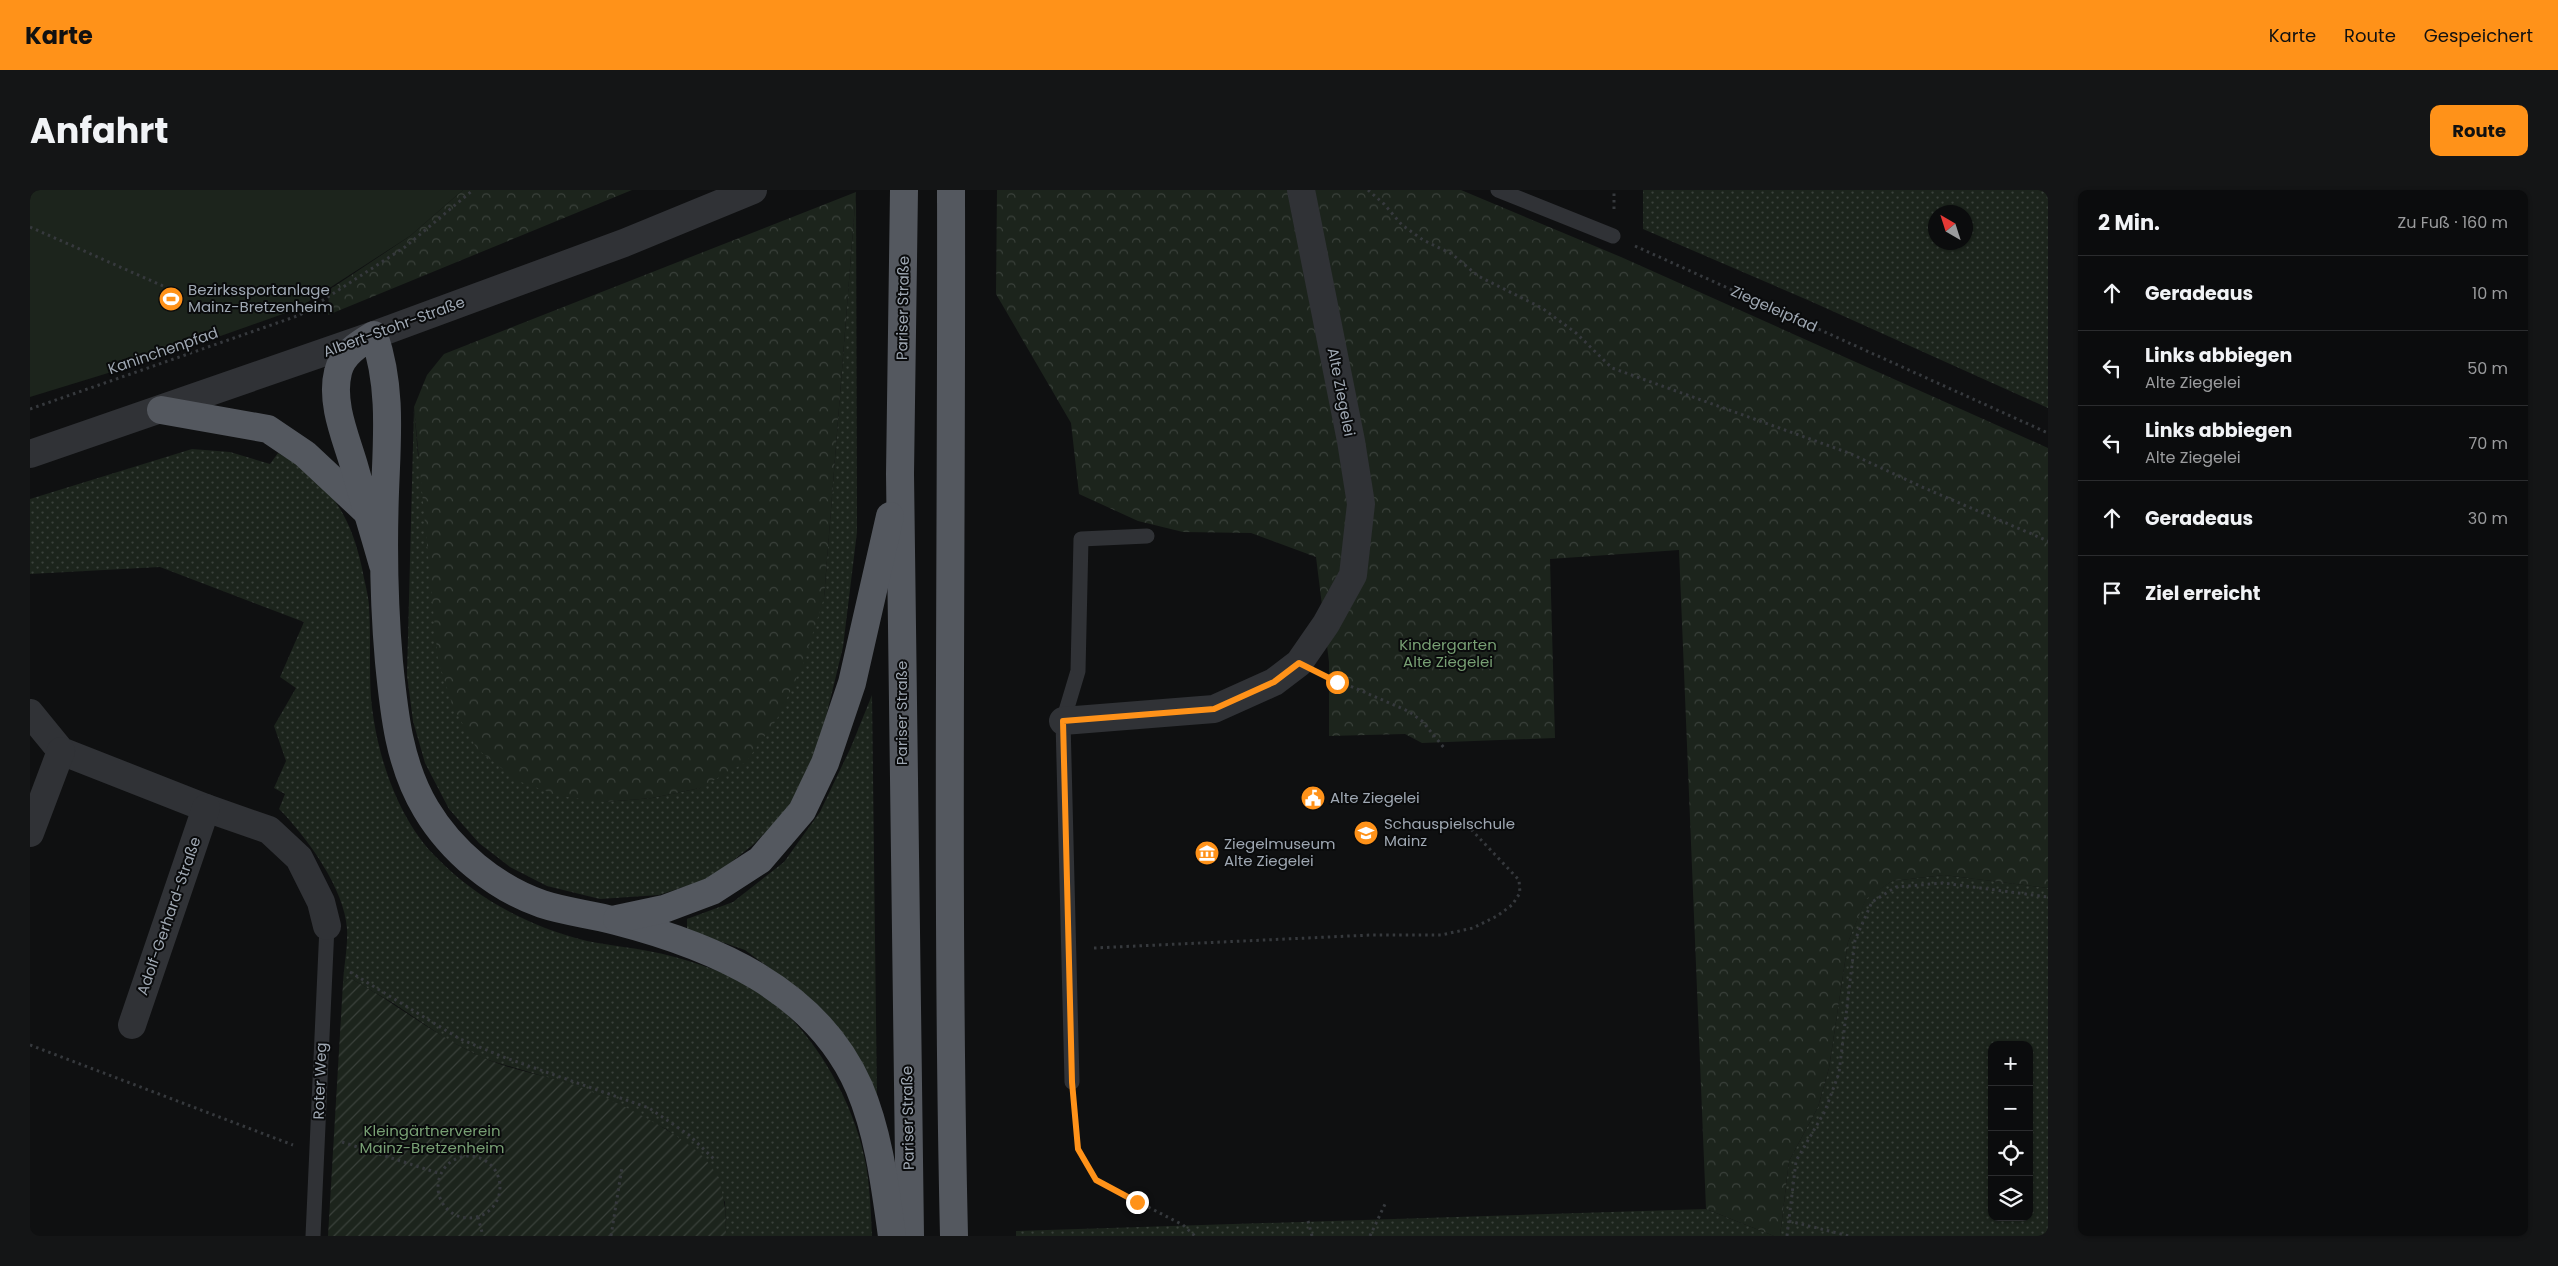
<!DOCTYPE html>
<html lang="de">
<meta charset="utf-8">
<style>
:root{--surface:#0b0c0d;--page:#141516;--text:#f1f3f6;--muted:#9a9b9d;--line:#2b2c2e;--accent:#ff9219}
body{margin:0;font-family:Poppins,sans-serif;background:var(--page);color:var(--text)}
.controls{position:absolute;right:15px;bottom:15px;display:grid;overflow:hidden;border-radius:10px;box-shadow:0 1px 4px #0004}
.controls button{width:45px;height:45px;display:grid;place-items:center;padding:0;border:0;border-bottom:1px solid var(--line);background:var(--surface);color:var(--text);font:25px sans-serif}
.compass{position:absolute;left:1898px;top:15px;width:45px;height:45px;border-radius:50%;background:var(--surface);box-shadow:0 1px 4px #0004;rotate:321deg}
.stop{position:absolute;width:15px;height:15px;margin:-11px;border:4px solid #ff9219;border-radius:50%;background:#fff}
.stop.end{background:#ff9219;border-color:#fff;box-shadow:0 1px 5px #0008}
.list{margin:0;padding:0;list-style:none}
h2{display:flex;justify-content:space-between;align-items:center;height:65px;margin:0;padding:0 20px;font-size:21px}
h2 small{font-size:16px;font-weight:400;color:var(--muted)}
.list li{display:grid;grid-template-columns:32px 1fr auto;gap:15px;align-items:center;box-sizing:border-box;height:75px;padding:0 20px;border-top:1px solid var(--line)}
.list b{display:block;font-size:19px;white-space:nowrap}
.list p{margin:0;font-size:16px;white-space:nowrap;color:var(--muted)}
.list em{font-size:16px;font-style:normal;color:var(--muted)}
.icon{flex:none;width:28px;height:28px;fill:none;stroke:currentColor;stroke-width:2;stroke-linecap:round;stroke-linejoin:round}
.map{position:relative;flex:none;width:2018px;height:1046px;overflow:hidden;border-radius:10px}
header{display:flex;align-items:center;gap:30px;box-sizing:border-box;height:70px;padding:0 25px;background:var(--accent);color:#111}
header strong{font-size:24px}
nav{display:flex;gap:28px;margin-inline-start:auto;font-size:18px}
.intro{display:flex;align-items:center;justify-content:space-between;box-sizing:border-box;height:120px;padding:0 30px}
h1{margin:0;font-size:35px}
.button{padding:12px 22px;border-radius:10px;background:var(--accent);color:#111;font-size:18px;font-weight:700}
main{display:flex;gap:30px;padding:0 30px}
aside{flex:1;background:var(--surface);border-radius:10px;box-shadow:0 1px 4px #0004}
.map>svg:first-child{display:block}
.grass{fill:url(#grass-dots);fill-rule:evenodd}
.forest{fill:url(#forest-crowns)}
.garden{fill:url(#garden-furrows)}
.pitch{fill:#1c241c}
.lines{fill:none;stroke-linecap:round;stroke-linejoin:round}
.path{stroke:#36393d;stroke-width:3;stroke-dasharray:2.5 4;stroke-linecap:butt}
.service{stroke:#303236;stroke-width:15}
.minor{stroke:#303236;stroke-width:28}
.tertiary{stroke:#303236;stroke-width:28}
.trunk{stroke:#54585f;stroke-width:28}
.route{stroke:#ff9219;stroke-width:6}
.labels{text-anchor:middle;stroke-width:4;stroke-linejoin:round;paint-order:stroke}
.poi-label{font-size:15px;fill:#9fa8b3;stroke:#0a0b0c;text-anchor:start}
.street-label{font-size:15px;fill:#9fa8b3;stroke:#0a0b0c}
.park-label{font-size:15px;fill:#78a074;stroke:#0a0b0c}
</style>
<header>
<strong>Karte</strong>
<nav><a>Karte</a><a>Route</a><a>Gespeichert</a></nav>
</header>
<div class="intro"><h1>Anfahrt</h1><a class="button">Route</a></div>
<main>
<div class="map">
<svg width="2018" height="1046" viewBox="0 0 2018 1046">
<defs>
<pattern id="grass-dots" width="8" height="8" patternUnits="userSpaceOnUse" patternTransform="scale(1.25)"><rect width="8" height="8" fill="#1c241c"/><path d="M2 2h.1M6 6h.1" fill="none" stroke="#3a413b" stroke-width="1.8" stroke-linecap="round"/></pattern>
<pattern id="forest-crowns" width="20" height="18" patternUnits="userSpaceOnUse" patternTransform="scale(1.25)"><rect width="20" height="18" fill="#1c241c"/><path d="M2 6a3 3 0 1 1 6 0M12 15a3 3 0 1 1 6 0" fill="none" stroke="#3a413b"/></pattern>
<pattern id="garden-furrows" width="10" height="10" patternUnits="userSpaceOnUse" patternTransform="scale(1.25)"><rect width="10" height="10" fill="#1c241c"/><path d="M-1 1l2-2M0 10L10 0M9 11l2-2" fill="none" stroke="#3a413b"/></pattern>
</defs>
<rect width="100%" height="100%" fill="#0f1011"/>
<!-- grass -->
<g class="grass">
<path d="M1613 0H2018V218L1780 111 1613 39ZM1906 22H1936V52H1906Z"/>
<polygon points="826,2 827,342 813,457 788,560 757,620 724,654 681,688 629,705 570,709 517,696 480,677 449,653 419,619 395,573 383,531 377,485 384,217 388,265 575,612 622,608 670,598 794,408"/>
<path d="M162 259 200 262 240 274 248 263C298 290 320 323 332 378 334 390 338 403 339 415 341 446 339 477 341 508 346 563 367 628 406 667 448 710 500 737 557 751 582 756 608 758 633 764 666 772 705 785 734 805 785 841 825 914 836 975 840 998 841 1023 842 1046H696L695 1012 659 956 636 939 543 895 455 869 418 850 363 813 320 788 313 793C314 775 318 756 317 739 315 699 276 646 249 619L255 604 244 598 256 571 244 536 266 498 250 487 274 432 130 377 0 384V309Z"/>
<polygon points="842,505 847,910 830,870 768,799 715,760 657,740 657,729 703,712 754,672 790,622 821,557"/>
<path d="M1914 685 2018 698V1046H1750L1759 971 1788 917 1799 878 1818 752 1836 708 1862 691ZM1962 855H1999V1027H1962Z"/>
<polygon points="1676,1019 1744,1046 986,1046 986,1041"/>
</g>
<!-- forest -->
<g class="forest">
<polygon points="433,0 602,0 298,125 299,100 380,46"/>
<polygon points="967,0 1431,0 1591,67 2018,258 2018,698 1914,685 1862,691 1836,709 1818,752 1799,878 1788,917 1759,971 1750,1046 1744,1046 1676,1019 1649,360 1520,369 1525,548 1392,553 1375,544 1299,546 1299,472 1286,367 1221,343 1153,342 1108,331 1049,304 1041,233 966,104"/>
<polygon points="826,2 794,408 773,475 747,529 716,572 670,598 622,608 575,612 530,606 488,591 447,559 423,517 408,470 384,217 397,185 414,164"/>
</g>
<!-- garden -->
<path class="garden" d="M320 788C366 813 406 847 454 868 481 880 513 885 541 894 577 906 660 946 681 976 695 997 696 1023 696 1046H298L313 793Z"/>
<!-- pitch -->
<polygon class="pitch" points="0,0 433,0 380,46 267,119 137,165 0,207"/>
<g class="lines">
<!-- path -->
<g class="path">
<polyline points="1338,0 1354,14 1372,35 1393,50 1422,64 1448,86 1512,118 1546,143 1582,178 1819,263 1892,297 2018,351"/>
<polyline points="1584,19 1584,0"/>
<polyline points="0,37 133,96"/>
<polyline points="1605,56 2018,243"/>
<polyline points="0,219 270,125 375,57 443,0"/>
<polyline points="1297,486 1378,521 1392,531 1415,559"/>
<polyline points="1064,758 1341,745 1411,745 1443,738 1467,726 1482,715 1490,703 1489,690 1437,635"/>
<polyline points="320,782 430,849 476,868 619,918 659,945 684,969"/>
<polyline points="0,855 263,955"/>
<polyline points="1045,917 1049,959 1066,990 1153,1035 1165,1046"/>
<polyline points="312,952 411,984"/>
<circle cx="439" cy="997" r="31"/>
<polyline points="448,1027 453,1046"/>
<polyline points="1278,1031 1282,1046"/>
<polyline points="1759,1031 1819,1046"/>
<polyline points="581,1046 592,977"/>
<polyline points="1340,1046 1356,1012"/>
<polyline points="1757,1046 1766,971 1795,921 1809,883 1825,750 1842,712 1866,697 1913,693 2018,707"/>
</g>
<!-- service -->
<g class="service">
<polyline points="1468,0 1583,46"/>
<polyline points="1042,892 1033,531 1048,481 1051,349 1117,346"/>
<polyline points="283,1046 297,736"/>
</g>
<!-- minor -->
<g class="minor">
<polyline points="0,523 31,561 176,618 239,640 269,668 291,712 297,736"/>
<polyline points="1033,531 1184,519 1244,492 1269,473 1296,434 1323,385 1331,314 1321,251 1271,0"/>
<polyline points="0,643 31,561"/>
<polyline points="102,835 176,618"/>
</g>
<!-- tertiary -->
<polyline class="tertiary" points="0,264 344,145 594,53 723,0"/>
<!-- trunk -->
<g class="trunk">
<polyline points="874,0 870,284 880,1046"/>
<path d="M921 0C922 349 916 697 924 1046"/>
<polyline points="131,220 238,239 275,264 337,322"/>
<path d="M353 375C344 343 334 311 325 279 317 250 300 214 308 182 312 164 329 154 344 145 362 197 357 248 355 302 353 359 354 415 359 472 364 523 369 574 396 619 421 661 465 698 512 714 536 722 561 724 586 731 683 756 786 799 829 897 849 944 855 996 862 1046"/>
<polyline points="587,729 634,719 682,701 730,670 772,621 795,573 822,493 860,326"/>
</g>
</g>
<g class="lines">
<!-- route -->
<polyline class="route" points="1107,1012 1066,990 1048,959 1042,892 1033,531 1184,519 1244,492 1269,473 1307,492"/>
</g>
<!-- icons -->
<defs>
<symbol id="stadium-disc" viewBox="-11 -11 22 22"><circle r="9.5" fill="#ff9219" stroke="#0a0b0c"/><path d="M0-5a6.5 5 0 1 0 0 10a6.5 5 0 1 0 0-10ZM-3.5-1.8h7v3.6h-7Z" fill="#fff"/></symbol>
<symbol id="civic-disc" viewBox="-11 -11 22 22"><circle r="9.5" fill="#ff9219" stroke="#0a0b0c"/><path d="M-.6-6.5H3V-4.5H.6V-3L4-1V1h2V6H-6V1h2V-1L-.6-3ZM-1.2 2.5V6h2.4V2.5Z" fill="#fff"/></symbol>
<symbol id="university-disc" viewBox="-11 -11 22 22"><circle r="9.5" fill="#ff9219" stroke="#0a0b0c"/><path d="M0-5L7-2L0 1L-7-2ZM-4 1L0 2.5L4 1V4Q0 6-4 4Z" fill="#fff"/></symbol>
<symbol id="museum-disc" viewBox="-11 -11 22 22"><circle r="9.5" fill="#ff9219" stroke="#0a0b0c"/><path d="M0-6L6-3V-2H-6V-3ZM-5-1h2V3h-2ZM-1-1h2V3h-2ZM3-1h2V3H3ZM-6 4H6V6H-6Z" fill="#fff"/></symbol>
</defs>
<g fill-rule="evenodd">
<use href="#stadium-disc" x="127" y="95" width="28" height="28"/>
<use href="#civic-disc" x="1269" y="594" width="28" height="28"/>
<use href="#university-disc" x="1322" y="629" width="28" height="28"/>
<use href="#museum-disc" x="1163" y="649" width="28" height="28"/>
</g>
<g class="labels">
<!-- poi labels -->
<g class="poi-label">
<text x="158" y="105">Bezirkssportanlage<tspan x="158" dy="17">Mainz-Bretzenheim</tspan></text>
<text x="1300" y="613">Alte Ziegelei</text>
<text x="1354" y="639">Schauspielschule<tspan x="1354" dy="17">Mainz</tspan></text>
<text x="1194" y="659">Ziegelmuseum<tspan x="1194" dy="17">Alte Ziegelei</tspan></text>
</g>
<!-- street labels -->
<g class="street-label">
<text transform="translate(873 118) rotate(-89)" y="5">Pariser Straße</text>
<text transform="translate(1744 119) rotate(24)" y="5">Ziegeleipfad</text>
<text transform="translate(364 137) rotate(-20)" y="5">Albert-Stohr-Straße</text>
<text transform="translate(133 161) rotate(-19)" y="5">Kaninchenpfad</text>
<text transform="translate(1311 202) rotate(79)" y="5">Alte Ziegelei</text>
<text transform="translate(872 523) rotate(-90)" y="5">Pariser Straße</text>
<text transform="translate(139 726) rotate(-71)" y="5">Adolf-Gerhard-Straße</text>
<text transform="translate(290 891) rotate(-88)" y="5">Roter Weg</text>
<text transform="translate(878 928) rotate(-91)" y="5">Pariser Straße</text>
</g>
<!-- park labels -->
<g class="park-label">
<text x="1418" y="460">Kindergarten<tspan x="1418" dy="17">Alte Ziegelei</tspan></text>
<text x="402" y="946">Kleingärtnerverein<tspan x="402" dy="17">Mainz-Bretzenheim</tspan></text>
</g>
</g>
</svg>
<div class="controls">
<button>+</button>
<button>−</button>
<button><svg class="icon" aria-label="locate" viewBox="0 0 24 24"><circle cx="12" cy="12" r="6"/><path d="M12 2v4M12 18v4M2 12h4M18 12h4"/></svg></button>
<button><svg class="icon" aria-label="layers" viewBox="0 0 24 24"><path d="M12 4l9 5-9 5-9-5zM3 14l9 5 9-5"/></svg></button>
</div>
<svg class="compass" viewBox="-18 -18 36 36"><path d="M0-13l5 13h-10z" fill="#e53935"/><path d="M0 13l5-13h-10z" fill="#9a9b9d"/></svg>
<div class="stop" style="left:1307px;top:492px"></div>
<div class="stop end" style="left:1107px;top:1012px"></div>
</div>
<aside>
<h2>2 Min.<small>Zu Fuß · 160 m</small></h2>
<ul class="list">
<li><svg class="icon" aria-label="ahead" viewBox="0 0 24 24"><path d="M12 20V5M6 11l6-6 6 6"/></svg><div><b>Geradeaus</b></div><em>10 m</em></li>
<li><svg class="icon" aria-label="left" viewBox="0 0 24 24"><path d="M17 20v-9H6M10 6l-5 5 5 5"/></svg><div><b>Links abbiegen</b><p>Alte Ziegelei</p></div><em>50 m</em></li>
<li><svg class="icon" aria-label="left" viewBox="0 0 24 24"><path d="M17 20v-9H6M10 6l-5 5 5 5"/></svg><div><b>Links abbiegen</b><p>Alte Ziegelei</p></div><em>70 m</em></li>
<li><svg class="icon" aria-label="ahead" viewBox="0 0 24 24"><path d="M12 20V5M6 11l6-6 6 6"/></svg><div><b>Geradeaus</b></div><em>30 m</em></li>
<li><svg class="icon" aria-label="arrive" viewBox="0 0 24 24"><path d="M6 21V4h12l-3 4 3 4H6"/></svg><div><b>Ziel erreicht</b></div></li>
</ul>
</aside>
</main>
